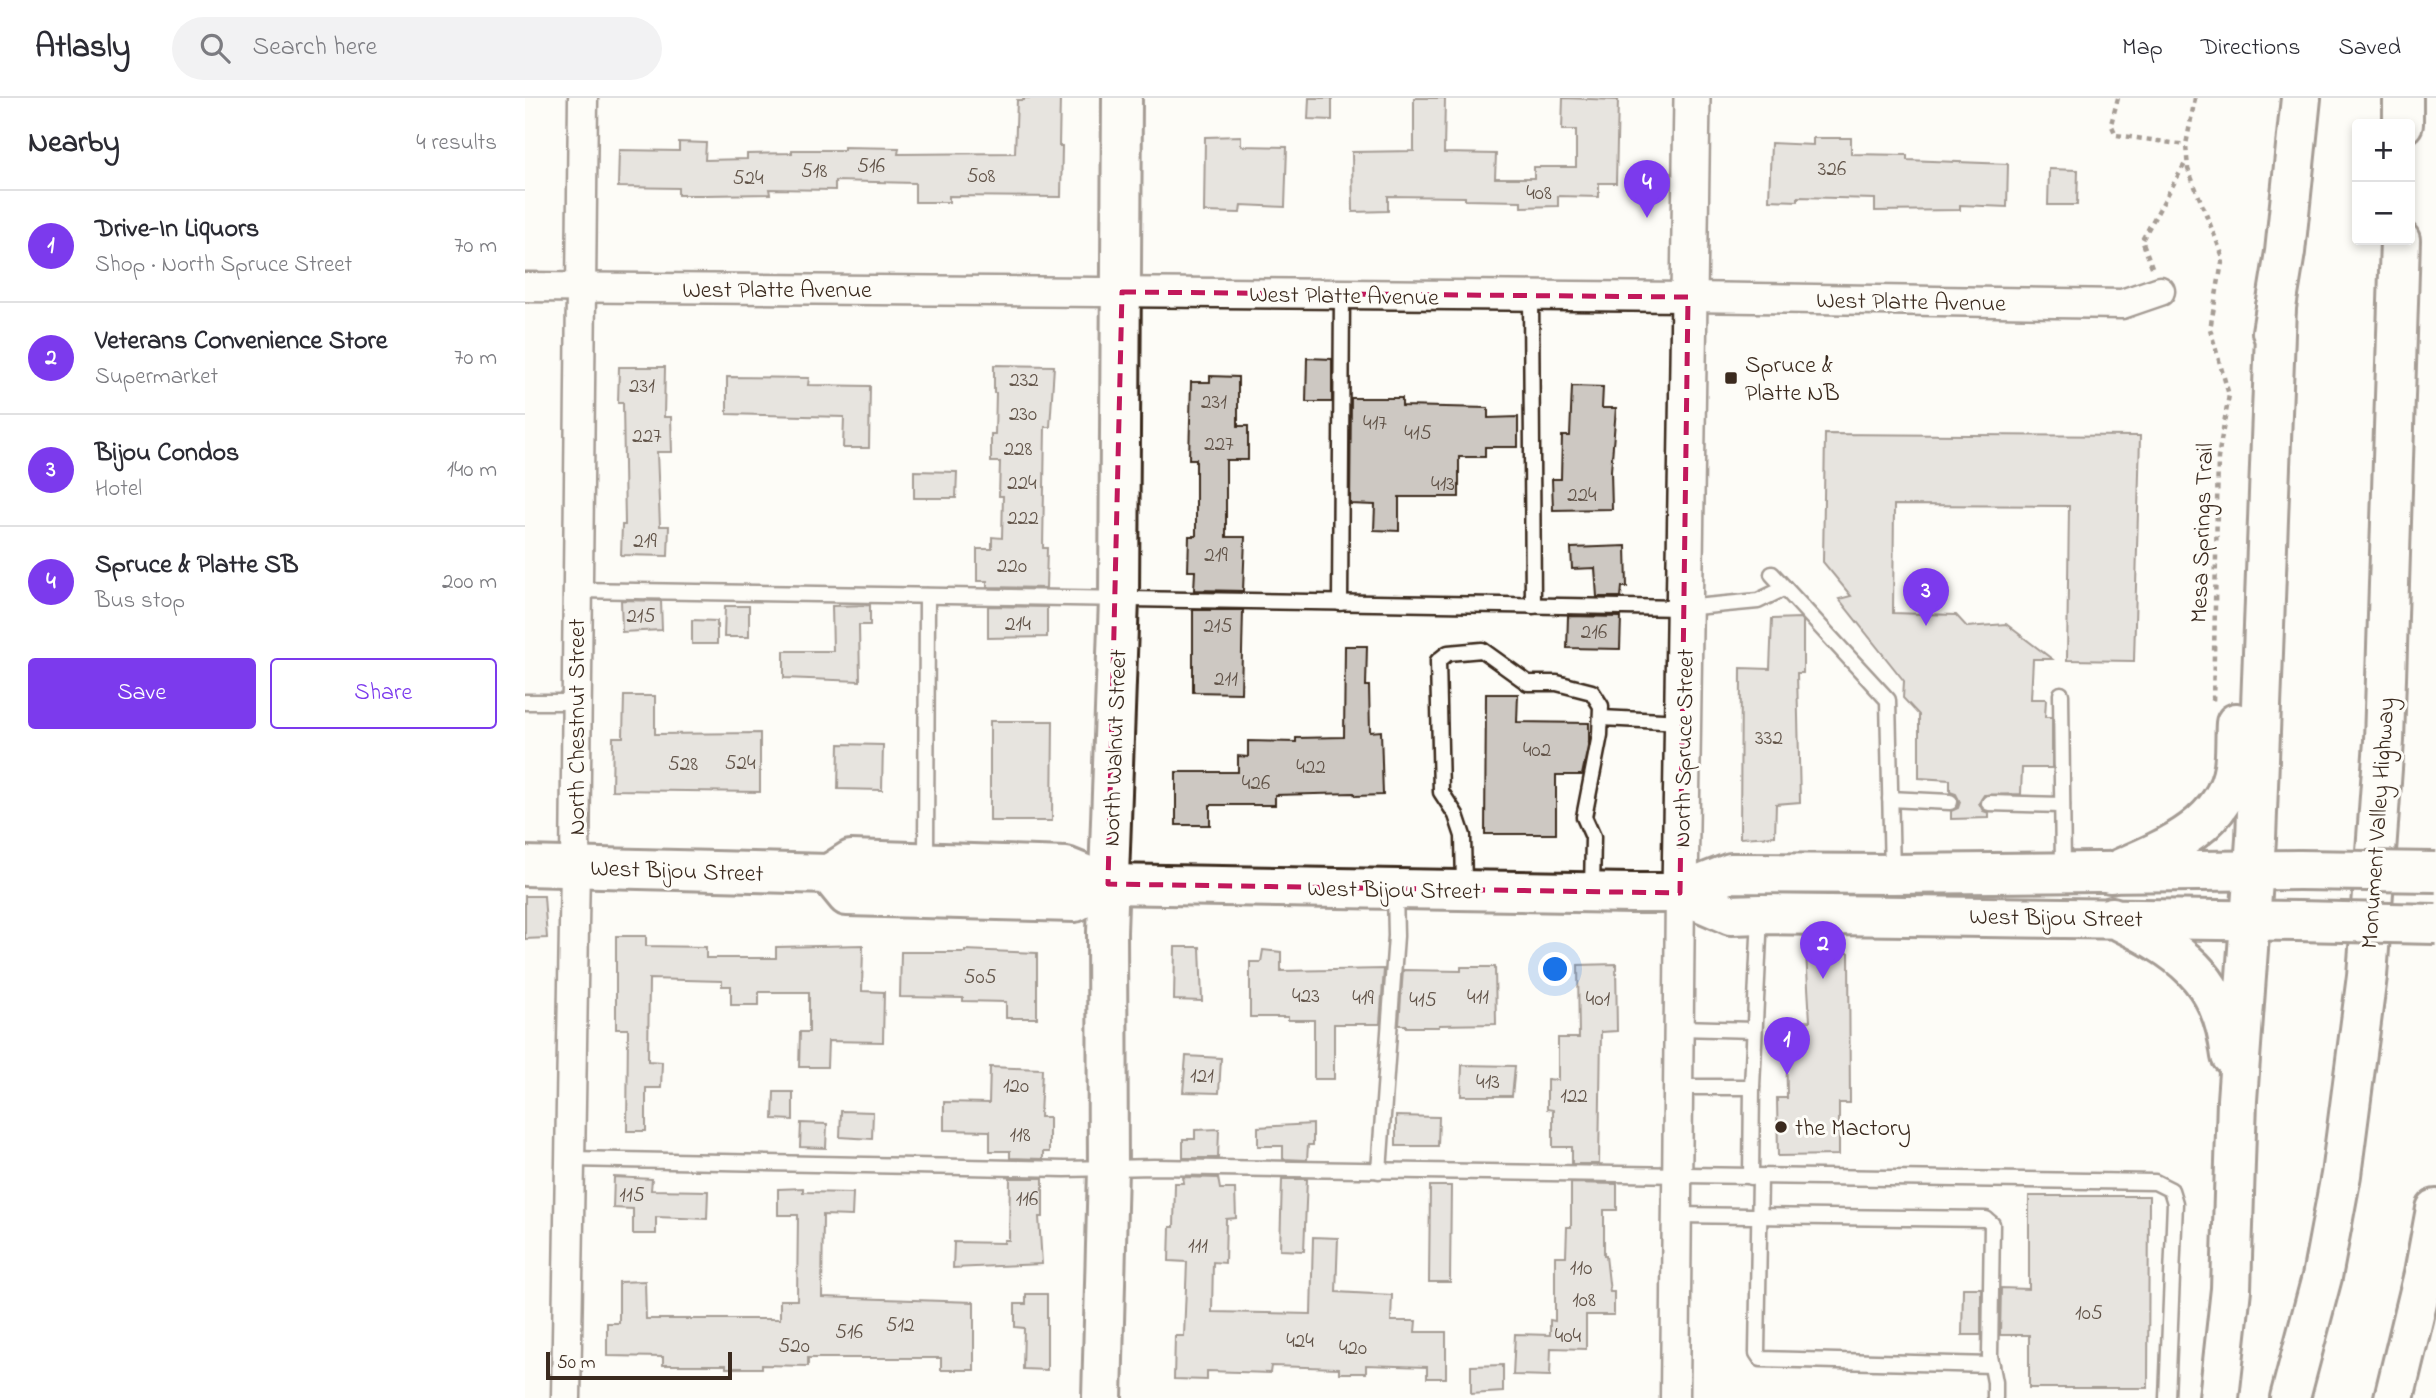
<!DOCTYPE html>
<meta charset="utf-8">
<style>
:root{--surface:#fff;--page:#f2f2f3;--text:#2b2b33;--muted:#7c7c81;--line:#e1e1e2;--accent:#7c3aed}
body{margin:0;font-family:"Indie Flower",sans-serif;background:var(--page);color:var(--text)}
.controls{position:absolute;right:21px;top:21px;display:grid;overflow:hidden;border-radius:7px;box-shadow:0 4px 10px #0003}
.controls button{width:63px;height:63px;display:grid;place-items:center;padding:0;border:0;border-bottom:2px solid var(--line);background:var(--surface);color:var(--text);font:35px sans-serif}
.scale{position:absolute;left:21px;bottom:18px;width:186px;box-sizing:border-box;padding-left:7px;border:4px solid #3b2a1e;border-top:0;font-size:19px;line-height:24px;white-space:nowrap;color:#3b2a1e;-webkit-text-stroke:5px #fdfcf7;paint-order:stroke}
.you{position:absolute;left:1031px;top:872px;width:24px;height:24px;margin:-18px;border:5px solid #fff;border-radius:50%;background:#1a73e8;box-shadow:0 0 0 10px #1a73e833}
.badge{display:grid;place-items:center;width:46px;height:46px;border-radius:50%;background:var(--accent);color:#fff;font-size:23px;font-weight:700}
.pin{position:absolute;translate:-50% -58px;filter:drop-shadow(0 2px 4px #0008)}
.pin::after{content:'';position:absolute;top:37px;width:24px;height:21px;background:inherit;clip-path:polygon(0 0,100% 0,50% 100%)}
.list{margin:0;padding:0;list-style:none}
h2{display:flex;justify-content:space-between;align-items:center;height:91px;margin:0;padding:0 28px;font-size:30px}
h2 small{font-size:23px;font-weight:400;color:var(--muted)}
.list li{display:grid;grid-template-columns:46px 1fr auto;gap:21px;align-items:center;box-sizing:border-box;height:112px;padding:0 28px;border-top:2px solid var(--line)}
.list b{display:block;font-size:26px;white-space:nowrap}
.list p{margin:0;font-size:23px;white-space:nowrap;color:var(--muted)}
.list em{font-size:23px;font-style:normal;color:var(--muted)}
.actions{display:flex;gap:14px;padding:21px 28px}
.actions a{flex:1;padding:16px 0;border:2px solid var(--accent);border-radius:7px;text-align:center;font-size:24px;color:var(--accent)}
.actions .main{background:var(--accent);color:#fff}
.icon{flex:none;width:38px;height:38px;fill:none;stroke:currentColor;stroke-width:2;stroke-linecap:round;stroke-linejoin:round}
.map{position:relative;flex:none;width:1911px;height:1300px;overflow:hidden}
header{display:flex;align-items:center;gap:42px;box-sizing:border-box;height:98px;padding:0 35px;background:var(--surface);border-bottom:2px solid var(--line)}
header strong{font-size:33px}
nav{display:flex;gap:38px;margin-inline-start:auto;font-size:24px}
.search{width:490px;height:63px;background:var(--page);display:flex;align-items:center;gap:18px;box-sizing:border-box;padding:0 24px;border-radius:38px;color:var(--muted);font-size:26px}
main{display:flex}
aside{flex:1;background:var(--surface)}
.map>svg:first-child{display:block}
.building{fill:#cdc8c2;stroke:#3b2a1e;stroke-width:2}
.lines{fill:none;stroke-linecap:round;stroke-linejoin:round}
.service-casing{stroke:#3b2a1e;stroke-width:19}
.minor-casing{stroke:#3b2a1e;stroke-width:33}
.tertiary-casing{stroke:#3b2a1e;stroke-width:40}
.secondary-casing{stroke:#3b2a1e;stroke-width:44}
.motorway-casing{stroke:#3b2a1e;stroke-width:44}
.path{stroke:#3b2a1e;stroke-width:4.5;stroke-dasharray:5 5;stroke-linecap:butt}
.service{stroke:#fdfcf7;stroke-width:14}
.minor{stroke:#fdfcf7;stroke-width:28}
.tertiary{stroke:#fdfcf7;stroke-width:35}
.secondary{stroke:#fdfcf7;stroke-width:38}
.motorway{stroke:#fdfcf7;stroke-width:38}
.secondary-bridge-casing{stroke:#3b2a1e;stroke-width:44;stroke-linecap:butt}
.secondary-bridge{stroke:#fdfcf7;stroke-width:38}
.marked{fill:none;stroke:#c2185b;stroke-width:5;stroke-dasharray:14 9;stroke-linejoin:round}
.poi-dot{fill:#3b2a1e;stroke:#fdfcf7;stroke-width:2.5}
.labels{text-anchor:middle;stroke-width:6;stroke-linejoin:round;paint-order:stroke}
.number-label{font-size:21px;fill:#605247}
.street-label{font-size:24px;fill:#3b2a1e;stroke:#fdfcf7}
.poi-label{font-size:24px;fill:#3b2a1e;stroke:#fdfcf7;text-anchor:start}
</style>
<header>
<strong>Atlasly</strong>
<div class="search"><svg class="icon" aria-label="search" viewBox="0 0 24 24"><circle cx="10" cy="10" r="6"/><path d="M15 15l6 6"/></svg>Search here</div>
<nav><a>Map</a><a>Directions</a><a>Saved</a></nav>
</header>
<main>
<aside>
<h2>Nearby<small>4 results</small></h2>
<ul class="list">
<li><span class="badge">1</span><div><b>Drive-In Liquors</b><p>Shop · North Spruce Street</p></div><em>70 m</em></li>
<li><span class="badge">2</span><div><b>Veterans Convenience Store</b><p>Supermarket</p></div><em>70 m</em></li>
<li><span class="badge">3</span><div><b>Bijou Condos</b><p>Hotel</p></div><em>140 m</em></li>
<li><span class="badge">4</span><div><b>Spruce &amp; Platte SB</b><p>Bus stop</p></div><em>200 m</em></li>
</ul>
<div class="actions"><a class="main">Save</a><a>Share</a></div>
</aside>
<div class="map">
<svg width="1911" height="1300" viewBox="0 0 1911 1300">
<rect width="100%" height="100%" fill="#fdfcf7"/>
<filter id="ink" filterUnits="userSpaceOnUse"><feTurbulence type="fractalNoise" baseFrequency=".0143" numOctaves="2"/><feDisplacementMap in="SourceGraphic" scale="14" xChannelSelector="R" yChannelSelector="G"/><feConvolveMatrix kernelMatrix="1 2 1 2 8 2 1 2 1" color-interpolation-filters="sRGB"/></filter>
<g filter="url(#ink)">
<!-- building -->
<g class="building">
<polygon points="499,0 535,0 534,48 537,48 536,99 424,98 424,104 390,104 390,85 310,83 310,92 244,91 245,96 180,97 153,97 153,90 93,89 94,52 154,53 154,44 181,45 180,62 222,61 222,56 267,55 267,52 319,52 319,49 374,50 373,56 490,55 492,2 499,2"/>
<polygon points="784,0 807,0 807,22 783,21"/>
<polygon points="889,0 920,0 919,55 971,56 970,80 1009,80 1009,69 1051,69 1051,32 1037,32 1038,0 1093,2 1091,85 1074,85 1074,99 1033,98 1033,108 996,109 996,103 940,102 940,99 863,98 863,113 828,114 827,54 889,53"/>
<polygon points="716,38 716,48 762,49 760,109 716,107 715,115 679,114 680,39"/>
<polygon points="1288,40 1326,40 1326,56 1382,57 1382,62 1483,66 1482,109 1435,107 1435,112 1350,113 1350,101 1273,99 1273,103 1244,102 1246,45 1288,47"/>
<polygon points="1524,71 1553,72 1552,107 1523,107"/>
<polygon points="782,260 807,261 807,304 781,304"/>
<polygon points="469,267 529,268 525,329 520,329 518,450 522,450 521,490 462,489 462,483 452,483 452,451 467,451 467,439 477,440 478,398 474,398 475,364 466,364 466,336 470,336 471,295 469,295"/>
<polygon points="94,269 140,269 139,319 146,319 147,354 132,354 135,428 144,428 143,458 96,457 97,427 100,427 98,305 93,305"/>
<polygon points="685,278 713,279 713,328 723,328 723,362 701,362 701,439 720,439 718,493 669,492 670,473 663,473 664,438 671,438 671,361 664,361 666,284 685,284"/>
<polygon points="202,279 284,280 283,287 345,288 344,350 318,350 319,319 202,316"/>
<polygon points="1047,288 1078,289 1077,310 1091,310 1086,373 1087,411 1028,412 1027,381 1036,381 1037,338 1045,338"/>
<polygon points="826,300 877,300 877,308 963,310 963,320 993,319 993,349 960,349 960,359 934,359 934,399 874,399 874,433 849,432 850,407 825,406"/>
<polygon points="1300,336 1615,338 1609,563 1542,562 1544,408 1369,407 1368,515 1431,517 1442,529 1481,526 1527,561 1508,561 1506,601 1521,601 1520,619 1527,619 1527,670 1497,670 1496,696 1459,697 1454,705 1458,713 1464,715 1464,720 1426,721 1426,713 1433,710 1435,704 1431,696 1425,694 1425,682 1394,680 1394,617 1378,600 1379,583 1314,501 1326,498 1298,464"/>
<polygon points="389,373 432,374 431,400 389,400"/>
<polygon points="1101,448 1102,489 1097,489 1096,499 1072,499 1070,470 1047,471 1046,450"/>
<polygon points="96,502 136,503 137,532 97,534"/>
<polygon points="345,507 345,527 334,527 335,583 259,580 259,553 308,553 307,508"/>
<polygon points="200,508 224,508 224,539 199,539"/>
<polygon points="463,508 522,509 522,539 463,540"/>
<polygon points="668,512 718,512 716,595 668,594"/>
<polygon points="1043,518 1096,519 1095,551 1042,550"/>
<polygon points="1275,520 1278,524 1278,575 1272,575 1275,704 1251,706 1250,738 1215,740 1216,570 1245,571 1247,521"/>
<polygon points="167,522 192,523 192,546 167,546"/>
<polygon points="820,548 842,548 841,588 844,588 845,634 856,633 858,697 830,698 829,695 750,697 750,707 685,707 685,727 651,727 651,674 713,674 713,658 723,659 723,643 771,644 771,640 819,639"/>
<polygon points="961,596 993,596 992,624 1064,625 1064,644 1057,677 1031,677 1031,736 960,736"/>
<polygon points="99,598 130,598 130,636 235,635 235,694 87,692 88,639 98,639"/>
<polygon points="465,623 528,623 527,723 465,723"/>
<polygon points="314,646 358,647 357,692 313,691"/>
<polygon points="0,798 19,798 22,840 0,841"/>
<polygon points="91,838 121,838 121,848 181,849 181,860 251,860 251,849 338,847 337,893 359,894 358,944 303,943 302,969 274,969 275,934 284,934 284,894 234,894 234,907 206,907 206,888 197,888 197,883 124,881 123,963 137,964 136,990 121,990 121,1033 102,1033 103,931 91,931"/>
<polygon points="650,849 675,849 677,903 649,902"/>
<polygon points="440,852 512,855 512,920 481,920 481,904 438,903 438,900 375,899 376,854 440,854"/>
<polygon points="738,852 756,854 756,873 859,871 855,926 809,926 809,981 789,981 789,922 763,922 763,919 725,919 725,864 736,864"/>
<polygon points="1281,855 1324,855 1325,1005 1314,1005 1314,1057 1253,1058 1252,1000 1262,1000 1261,924 1285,923"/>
<polygon points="1091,866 1092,933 1076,934 1074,1066 1047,1066 1047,1049 1028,1049 1028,1012 1022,1011 1022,981 1033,982 1033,940 1054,940 1053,867"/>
<polygon points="936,869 970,869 971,926 914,927 914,929 881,929 881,927 874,927 878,872 936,873"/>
<polygon points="661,958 696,960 694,995 658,994"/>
<polygon points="937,967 990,968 987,998 936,998"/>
<polygon points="465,969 517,971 515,1019 524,1019 524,1054 518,1054 518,1061 485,1060 485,1053 465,1053 465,1033 419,1032 419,1004 464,1005"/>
<polygon points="249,994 268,994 268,1022 248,1021"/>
<polygon points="316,1013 348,1014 347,1041 315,1039"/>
<polygon points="871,1018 914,1019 913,1048 871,1048"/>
<polygon points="276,1025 302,1026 301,1050 275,1049"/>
<polygon points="788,1026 788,1047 783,1047 782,1062 758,1061 758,1048 733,1048 733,1029"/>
<polygon points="694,1031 693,1060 658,1060 658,1041 670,1041 670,1032"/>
<polygon points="89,1079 127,1081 126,1092 183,1093 182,1121 131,1119 131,1136 108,1136 108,1111 88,1110"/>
<polygon points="658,1079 693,1080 695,1091 710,1091 711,1120 701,1121 700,1165 688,1164 687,1214 786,1216 788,1139 813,1140 811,1194 867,1197 866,1223 891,1223 890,1234 921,1234 921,1280 902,1280 902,1269 841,1267 841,1275 814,1275 814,1270 746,1268 745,1275 682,1273 682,1282 649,1281 650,1238 659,1238 662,1164 644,1163 645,1129 649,1129 650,1085 659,1085"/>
<polygon points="485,1080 518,1080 518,1119 514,1119 517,1166 428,1170 429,1144 479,1145 479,1142 484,1142"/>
<polygon points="757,1081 782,1081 779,1153 755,1152"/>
<polygon points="1046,1085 1092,1086 1092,1112 1079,1112 1079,1158 1081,1158 1085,1194 1089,1194 1089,1217 1061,1217 1061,1251 1026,1250 1025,1278 988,1277 990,1236 1025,1237 1025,1222 1030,1223 1030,1158 1041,1158 1042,1129 1046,1129"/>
<polygon points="905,1088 926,1088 925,1184 904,1184"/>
<polygon points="278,1090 278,1094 328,1095 327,1118 298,1117 297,1199 449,1204 449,1272 416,1272 416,1260 283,1260 283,1268 237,1267 237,1270 201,1270 201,1267 138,1267 138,1259 82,1258 82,1225 94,1225 94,1184 120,1183 121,1221 255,1221 255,1202 272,1202 273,1117 253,1117 253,1091"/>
<polygon points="1504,1098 1624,1098 1623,1290 1504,1290 1504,1237 1475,1237 1476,1190 1504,1191"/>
<polygon points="1438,1190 1456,1190 1456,1237 1437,1237"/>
<polygon points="501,1196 522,1196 522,1272 498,1271 499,1230 490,1229 490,1206 501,1206"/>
<polygon points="978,1267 978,1294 946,1296 946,1268"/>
</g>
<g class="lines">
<defs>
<g id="service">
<polyline points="1006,198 1008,508"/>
<polyline points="1247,476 1363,602 1367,775"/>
<polyline points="51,492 1159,510 1233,503 1260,490"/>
<polyline points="815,505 817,197"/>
<polyline points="1536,596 1538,772"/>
<polyline points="0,604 51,604"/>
<polyline points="1076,620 1158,624"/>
<polyline points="1365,701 1425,704"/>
<polyline points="1464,705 1537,707"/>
<polyline points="401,763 402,498"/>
<polyline points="939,790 938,738 931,717 916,694 913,563 923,555 957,552 1003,585 1032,585 1067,594 1076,608 1075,637 1059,719 1068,739 1067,793"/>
<polyline points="1155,930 1229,932"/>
<polyline points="1154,989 1227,989"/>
<polyline points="45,1061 540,1071 629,1069 1630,1084 1646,1092 1650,1105 1642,1300"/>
<polyline points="854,1073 871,838 870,793"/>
<polyline points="1226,1079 1227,989 1235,817"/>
<polyline points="1235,1079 1232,1255 1236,1261 1467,1267"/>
<polyline points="1152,1117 1461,1121 1467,1126 1465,1258 1470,1284 1470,1300"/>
</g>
<g id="minor">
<polyline points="0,189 1163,199 1597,206 1635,193"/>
<polyline points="41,1300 50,769 58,0"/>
<polyline points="1150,1300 1155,795"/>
</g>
<polyline id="tertiary" points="1155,795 1167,0"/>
<g id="secondary">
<polyline points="0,768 304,776 326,762 541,769 583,786 1107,795 1155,795 1206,775 1367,776 1774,772"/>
<polyline points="304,776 322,798 550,804 583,786"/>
<polyline points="1155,795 1206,817 1235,816 1772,823"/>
<polyline points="577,1300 583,1071 582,834 594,501 597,0"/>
</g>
<g id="motorway">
<polyline points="1878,26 1878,0"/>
<polyline points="1747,234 1760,154 1776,0"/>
<path d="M1585 775C1635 753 1700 730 1709 669 1711 654 1710 639 1711 625"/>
<path d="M1587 819C1654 852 1696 877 1706 958"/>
<polyline points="1694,1300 1706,1191 1712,1002 1731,741 1751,209"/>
<polyline points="1765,1300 1797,1179 1816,1077 1842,878 1859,643 1875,142"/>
<polyline points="1869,1300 1899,1176 1911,1111"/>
</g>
</defs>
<!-- service casing -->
<use href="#service" class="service-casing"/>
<!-- minor casing -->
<use href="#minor" class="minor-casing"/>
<!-- tertiary casing -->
<use href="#tertiary" class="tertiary-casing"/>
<!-- secondary casing -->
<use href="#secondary" class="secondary-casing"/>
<!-- motorway casing -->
<use href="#motorway" class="motorway-casing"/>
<!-- path -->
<g class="path">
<polyline points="1593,0 1586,26 1591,37 1661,47"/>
<polyline points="1670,0 1661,47 1663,71 1698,159 1685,231 1704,297 1693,360 1688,606"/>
<polyline points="1627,169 1617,142 1662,62"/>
</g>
<!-- service -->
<use href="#service" class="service"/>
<!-- minor -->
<use href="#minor" class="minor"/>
<!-- tertiary -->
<use href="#tertiary" class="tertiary"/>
<!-- secondary -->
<use href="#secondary" class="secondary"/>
<!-- motorway -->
<use href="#motorway" class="motorway"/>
<defs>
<g id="secondary-bridge">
<polyline points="1774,772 1911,774"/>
<polyline points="1772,823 1911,826"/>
</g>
</defs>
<!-- secondary-bridge casing -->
<use href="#secondary-bridge" class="secondary-bridge-casing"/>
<!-- secondary-bridge -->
<use href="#secondary-bridge" class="secondary-bridge"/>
</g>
</g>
<!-- marked area -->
<path d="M0 0H1911V1300H0ZM597 194 1163 199 1155 795 583 786Z" fill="#fdfcf7" fill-opacity=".55" fill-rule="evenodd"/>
<path class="marked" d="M597 194 1163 199 1155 795 583 786Z"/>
<!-- markers -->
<g class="poi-dot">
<rect x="1199" y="273" width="14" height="14" rx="3.5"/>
<circle cx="1256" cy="1029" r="7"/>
</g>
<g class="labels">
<!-- number labels -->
<g class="number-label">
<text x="346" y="74">516</text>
<text x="1307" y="77">326</text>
<text x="289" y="79">518</text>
<text x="456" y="84">508</text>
<text x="223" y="86">524</text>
<text x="1014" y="101">408</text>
<text x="499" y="288">232</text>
<text x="117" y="294">231</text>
<text x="689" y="310">231</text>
<text x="498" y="322">230</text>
<text x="850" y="331">417</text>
<text x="893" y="341">415</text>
<text x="122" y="344">227</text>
<text x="694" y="352">227</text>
<text x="493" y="357">228</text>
<text x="497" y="391">224</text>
<text x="918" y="392">413</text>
<text x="1057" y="403">224</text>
<text x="498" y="426">222</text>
<text x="120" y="449">219</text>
<text x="691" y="463">219</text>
<text x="487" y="474">220</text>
<text x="116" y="524">215</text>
<text x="493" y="532">214</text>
<text x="693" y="534">215</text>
<text x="1069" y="540">216</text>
<text x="701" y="587">211</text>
<text x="1244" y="646">332</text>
<text x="1012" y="658">402</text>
<text x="215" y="671">524</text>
<text x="158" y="672">528</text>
<text x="786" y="675">422</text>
<text x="731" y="691">426</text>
<text x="455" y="885">505</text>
<text x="781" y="904">423</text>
<text x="953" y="905">411</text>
<text x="838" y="906">419</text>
<text x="1073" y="907">401</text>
<text x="898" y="908">415</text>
<text x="677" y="984">121</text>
<text x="963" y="990">413</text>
<text x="491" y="994">120</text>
<text x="1049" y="1004">122</text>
<text x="495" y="1043">118</text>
<text x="107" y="1103">115</text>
<text x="502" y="1107">116</text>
<text x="673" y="1154">111</text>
<text x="1056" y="1176">110</text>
<text x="1059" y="1208">108</text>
<text x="1564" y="1221">105</text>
<text x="375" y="1233">512</text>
<text x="324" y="1240">516</text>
<text x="1043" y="1244">404</text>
<text x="775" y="1249">424</text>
<text x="269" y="1254">520</text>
<text x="828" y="1256">420</text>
</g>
<!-- street labels -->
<g class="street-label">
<text x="252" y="199">West Platte Avenue</text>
<text transform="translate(819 197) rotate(1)" y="8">West Platte Avenue</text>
<text transform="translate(1386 203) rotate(1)" y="8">West Platte Avenue</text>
<text transform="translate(1676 435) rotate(-88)" y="8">Mesa Springs Trail</text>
<text transform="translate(51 629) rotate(-90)" y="8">North Chestnut Street</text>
<text transform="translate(589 650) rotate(-88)" y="8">North Walnut Street</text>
<text transform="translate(1158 650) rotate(-89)" y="8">North Spruce Street</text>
<text transform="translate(1852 725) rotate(-86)" y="8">Monument Valley Highway</text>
<text transform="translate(152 772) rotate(2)" y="8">West Bijou Street</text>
<text transform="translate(869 791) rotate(1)" y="8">West Bijou Street</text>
<text transform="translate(1531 819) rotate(1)" y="8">West Bijou Street</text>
</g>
<!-- poi labels -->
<g class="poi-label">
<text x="1220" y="274">Spruce &amp;<tspan x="1220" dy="28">Platte NB</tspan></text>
<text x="1270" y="1037">the Mactory</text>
</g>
</g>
</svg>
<div class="controls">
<button>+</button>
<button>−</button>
</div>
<div class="scale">50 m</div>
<div class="you"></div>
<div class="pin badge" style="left:1262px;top:977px">1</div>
<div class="pin badge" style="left:1298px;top:881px">2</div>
<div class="pin badge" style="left:1401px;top:528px">3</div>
<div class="pin badge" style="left:1122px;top:120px">4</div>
</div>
</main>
